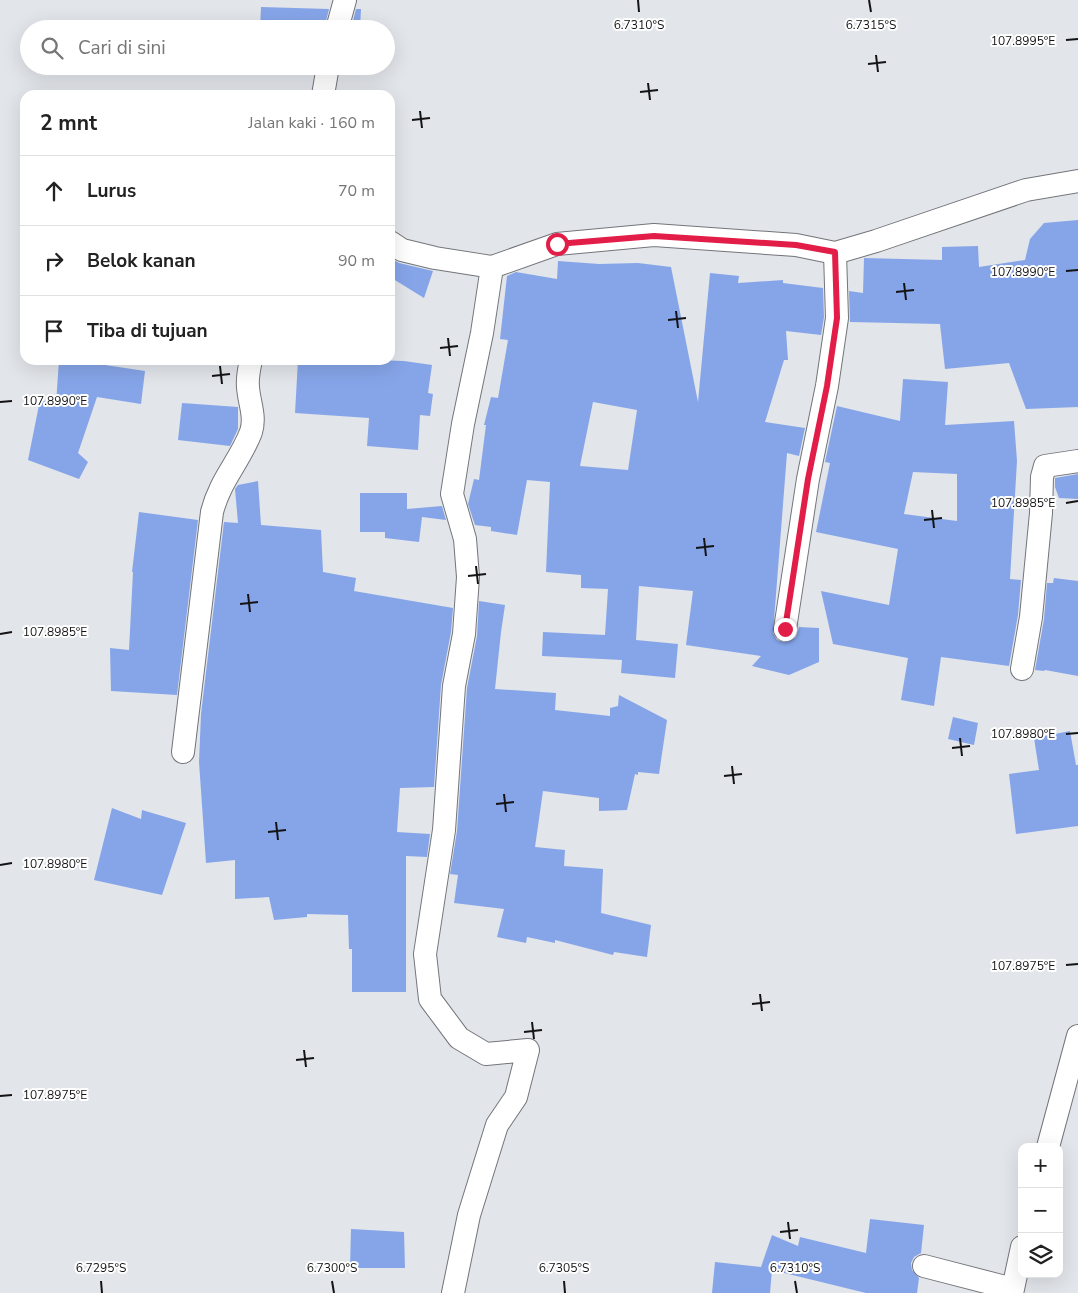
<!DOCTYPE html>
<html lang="id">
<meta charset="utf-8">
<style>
:root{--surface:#fff;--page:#f6f6f6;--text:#222;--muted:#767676;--line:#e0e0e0}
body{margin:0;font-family:"Nunito Sans",sans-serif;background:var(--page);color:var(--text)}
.controls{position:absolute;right:15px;bottom:15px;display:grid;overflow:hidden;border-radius:10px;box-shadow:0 5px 20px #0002}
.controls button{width:45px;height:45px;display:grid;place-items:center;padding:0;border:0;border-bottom:1px solid var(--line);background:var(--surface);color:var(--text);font:25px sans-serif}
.stop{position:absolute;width:15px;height:15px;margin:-11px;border:4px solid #e11d48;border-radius:50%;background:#fff}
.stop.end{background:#e11d48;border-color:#fff;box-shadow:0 1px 5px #0008}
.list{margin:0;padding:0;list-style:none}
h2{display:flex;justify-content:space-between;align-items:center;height:65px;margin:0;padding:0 20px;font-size:21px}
h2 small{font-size:16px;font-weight:400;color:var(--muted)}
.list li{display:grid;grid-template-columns:32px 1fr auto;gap:15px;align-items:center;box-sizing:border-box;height:70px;padding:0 20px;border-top:1px solid var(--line)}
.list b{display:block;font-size:19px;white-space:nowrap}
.list em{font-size:16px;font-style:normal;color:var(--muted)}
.icon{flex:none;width:28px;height:28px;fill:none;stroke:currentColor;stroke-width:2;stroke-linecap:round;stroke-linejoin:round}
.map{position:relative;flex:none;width:1078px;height:1293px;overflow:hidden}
.search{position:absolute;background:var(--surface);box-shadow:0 5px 20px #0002;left:20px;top:20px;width:375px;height:55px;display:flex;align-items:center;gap:12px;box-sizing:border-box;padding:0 18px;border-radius:28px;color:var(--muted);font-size:19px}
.panel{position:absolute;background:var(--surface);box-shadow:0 5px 20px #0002;left:20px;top:90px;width:375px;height:275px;border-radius:15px}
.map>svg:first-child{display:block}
.building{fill:#86a5e9;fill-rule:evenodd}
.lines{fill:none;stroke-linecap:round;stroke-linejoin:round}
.minor-casing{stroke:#73757a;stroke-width:24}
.minor{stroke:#fff;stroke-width:22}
.route{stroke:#e11d48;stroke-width:6}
.ticks{fill:none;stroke:#131315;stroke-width:2}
.ticks-label{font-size:12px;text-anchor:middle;fill:#131315;stroke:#fff;stroke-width:4;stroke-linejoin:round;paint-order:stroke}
</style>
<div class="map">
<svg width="1078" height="1293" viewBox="0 0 1078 1293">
<rect width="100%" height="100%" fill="#e2e5ea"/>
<!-- building -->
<g class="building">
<polygon points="261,7 329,9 324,29 260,29"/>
<polygon points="356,9 361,9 360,29 351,29"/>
<polygon points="1078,220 1078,407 1026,409 1009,363 945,369 940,324 850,322 849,291 863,293 864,258 942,260 942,247 978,246 979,267 1025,260 1030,239 1044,223"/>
<polygon points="390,258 399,263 433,271 424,298 390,277"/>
<path d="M558 261 599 264 638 263 671 267 698 402 710 273 739 276 738 283 783 280V283L823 288 824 317 821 335 786 331 788 360H784L765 422 805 428 799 456 787 453 773 633 777 640 784 642 789 641 796 637 799 627 819 628V662L789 675 752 666 761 656 686 645 693 591 639 586 636 640 678 644 675 678 621 673 622 660 542 656 543 632 605 635 608 589 581 588V575L546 572 550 482 527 480 517 535 491 531V527L475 525 468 504 474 479 479 480 486 425H484L491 397 498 398 508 340 500 339 507 276 516 272 557 279ZM593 402 637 410 628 470 580 466Z"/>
<polygon points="59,360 72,360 145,371 141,404 97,397 78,453 88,462 79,479 28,460 40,400 56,404"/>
<polygon points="298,360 374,360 404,361 432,365 428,393 433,394 430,416 420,415 418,450 367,446 369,418 295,413"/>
<path d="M903 379 948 382 945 425 1014 421 1017 461 1010 579 1021 580 1018 615 1009 666 941 657 934 706 901 700 908 658 833 644 821 591 889 605 898 549 816 532 830 463 825 462 837 406 900 421ZM913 472 957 474V521L904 514Z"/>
<polygon points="182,403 238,407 238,429 230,446 178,440"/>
<polygon points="1078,474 1078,499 1059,498 1055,487 1055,478"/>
<polygon points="258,481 261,525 321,530 323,572 356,578 354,591 453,608 451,632 441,685 434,787 400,788 397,832 430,834 427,857 406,856 406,992 352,992 352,949 349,949 348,915 307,914 307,917 274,920 269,897 235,899 235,860 206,863 199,762 201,714 224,522 238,523 235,489 238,485"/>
<polygon points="360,493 407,493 407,509 442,506 446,520 422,517 419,542 385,538 385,532 360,532"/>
<polygon points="139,512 198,520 177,695 111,691 110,648 129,650 133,572 132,572"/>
<polygon points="1054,578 1078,581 1078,676 1045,670 1044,671 1035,670 1044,619 1047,583 1053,583"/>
<polygon points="479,601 505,605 501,632 495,689 556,693 555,710 610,716 610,708 618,706 619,695 667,720 659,774 638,772 638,775 635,774 627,810 599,811 599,798 543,791 535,847 565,850 564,866 603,869 601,913 651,925 647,957 614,952 613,955 555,940 555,943 527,937 526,943 497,937 504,909 454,903 458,875 450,874 457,831 467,688 477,636"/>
<polygon points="953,717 978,723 974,745 948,739"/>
<polygon points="1070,731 1076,765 1078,765 1078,826 1016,834 1009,774 1039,770 1034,738"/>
<polygon points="112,808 141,819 142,810 186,823 162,895 94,880"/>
<polygon points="870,1219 924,1225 921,1253 914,1257 911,1263 912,1270 919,1278 917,1293 866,1293 772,1270 770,1293 712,1293 715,1262 761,1267 772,1235 798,1246 800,1237 866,1253"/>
<polygon points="351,1229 404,1232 405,1268 350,1268"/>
</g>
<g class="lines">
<defs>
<g id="minor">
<polyline points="337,29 345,0"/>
<polyline points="323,95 328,66"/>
<polyline points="390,242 402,250 435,258 492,267 557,244 654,235 796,245 835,253 876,241 1026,190 1078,181"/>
<polyline points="785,629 808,479 827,386 837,318 835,253"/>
<polyline points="1022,669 1031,617 1041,513 1042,477 1045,466 1078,461"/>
<path d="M183 752 212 512C220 480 240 461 251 432 256 416 249 403 248 387 247 378 249 369 251 360"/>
<polyline points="1048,1147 1078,1036"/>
<polyline points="924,1266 1013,1289 1022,1247"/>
<polyline points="453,1293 469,1215 497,1125 516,1097 528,1050 486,1054 459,1038 430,999 425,954 444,830 454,686 464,634 468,577 465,539 452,494 463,424 482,333 492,267"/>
</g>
</defs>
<!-- minor casing -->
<use href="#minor" class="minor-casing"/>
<!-- minor -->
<use href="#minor" class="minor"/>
</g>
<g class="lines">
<!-- route -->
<polyline class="route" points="557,244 654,236 796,245 835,252 837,318 827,386 808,479 785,629"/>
</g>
<!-- ticks -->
<path class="ticks" d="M638 0 639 12M869 0 871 12M1066 40 1078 39M876 55 878 72M868 64 886 62M648 83 650 100M640 92 658 90M420 111 422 128M412 120 430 118M1066 271 1078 270M904 283 906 300M896 292 914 290M676 311 678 328M668 320 686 318M448 338 450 356M440 348 458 346M220 366 222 384M212 376 230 374M0 402 12 401M1066 503 1078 501M932 510 934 528M924 520 942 518M704 538 706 556M696 548 714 546M476 566 478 584M468 576 486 574M248 594 250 612M240 604 258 602M0 634 12 632M1066 734 1078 733M960 738 962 756M952 748 970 746M732 766 734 784M724 776 742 774M504 794 506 812M496 804 514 802M276 822 278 840M268 832 286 830M0 865 12 863M1066 965 1078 964M760 994 762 1011M752 1004 770 1002M532 1022 534 1039M524 1032 542 1030M304 1050 306 1067M296 1060 314 1058M0 1096 12 1095M788 1222 790 1239M780 1232 798 1230M101 1281 102 1293M332 1281 334 1293M564 1281 565 1293M795 1281 797 1293"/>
<g class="ticks-label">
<text x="639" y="29">6.7310°S</text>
<text x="871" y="29">6.7315°S</text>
<text x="1023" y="45">107.8995°E</text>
<text x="1023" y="276">107.8990°E</text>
<text x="55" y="405">107.8990°E</text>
<text x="1023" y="507">107.8985°E</text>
<text x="55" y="636">107.8985°E</text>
<text x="1023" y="738">107.8980°E</text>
<text x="55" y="868">107.8980°E</text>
<text x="1023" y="970">107.8975°E</text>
<text x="55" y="1099">107.8975°E</text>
<text x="101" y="1272">6.7295°S</text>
<text x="332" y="1272">6.7300°S</text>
<text x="564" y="1272">6.7305°S</text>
<text x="795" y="1272">6.7310°S</text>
</g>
</svg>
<div class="controls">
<button>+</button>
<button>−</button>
<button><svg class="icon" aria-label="layers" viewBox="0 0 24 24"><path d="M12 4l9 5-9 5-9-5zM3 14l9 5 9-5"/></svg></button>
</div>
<div class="stop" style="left:557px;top:244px"></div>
<div class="stop end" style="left:785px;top:629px"></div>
<div class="search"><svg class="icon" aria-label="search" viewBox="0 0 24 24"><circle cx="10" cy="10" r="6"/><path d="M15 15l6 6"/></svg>Cari di sini</div>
<section class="panel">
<h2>2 mnt<small>Jalan kaki · 160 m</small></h2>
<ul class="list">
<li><svg class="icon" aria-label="ahead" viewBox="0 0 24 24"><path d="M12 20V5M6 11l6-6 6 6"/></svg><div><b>Lurus</b></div><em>70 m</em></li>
<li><svg class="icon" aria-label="right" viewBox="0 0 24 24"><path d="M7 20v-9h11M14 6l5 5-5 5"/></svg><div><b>Belok kanan</b></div><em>90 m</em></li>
<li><svg class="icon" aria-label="arrive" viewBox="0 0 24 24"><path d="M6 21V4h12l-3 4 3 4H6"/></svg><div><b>Tiba di tujuan</b></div></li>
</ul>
</section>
</div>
